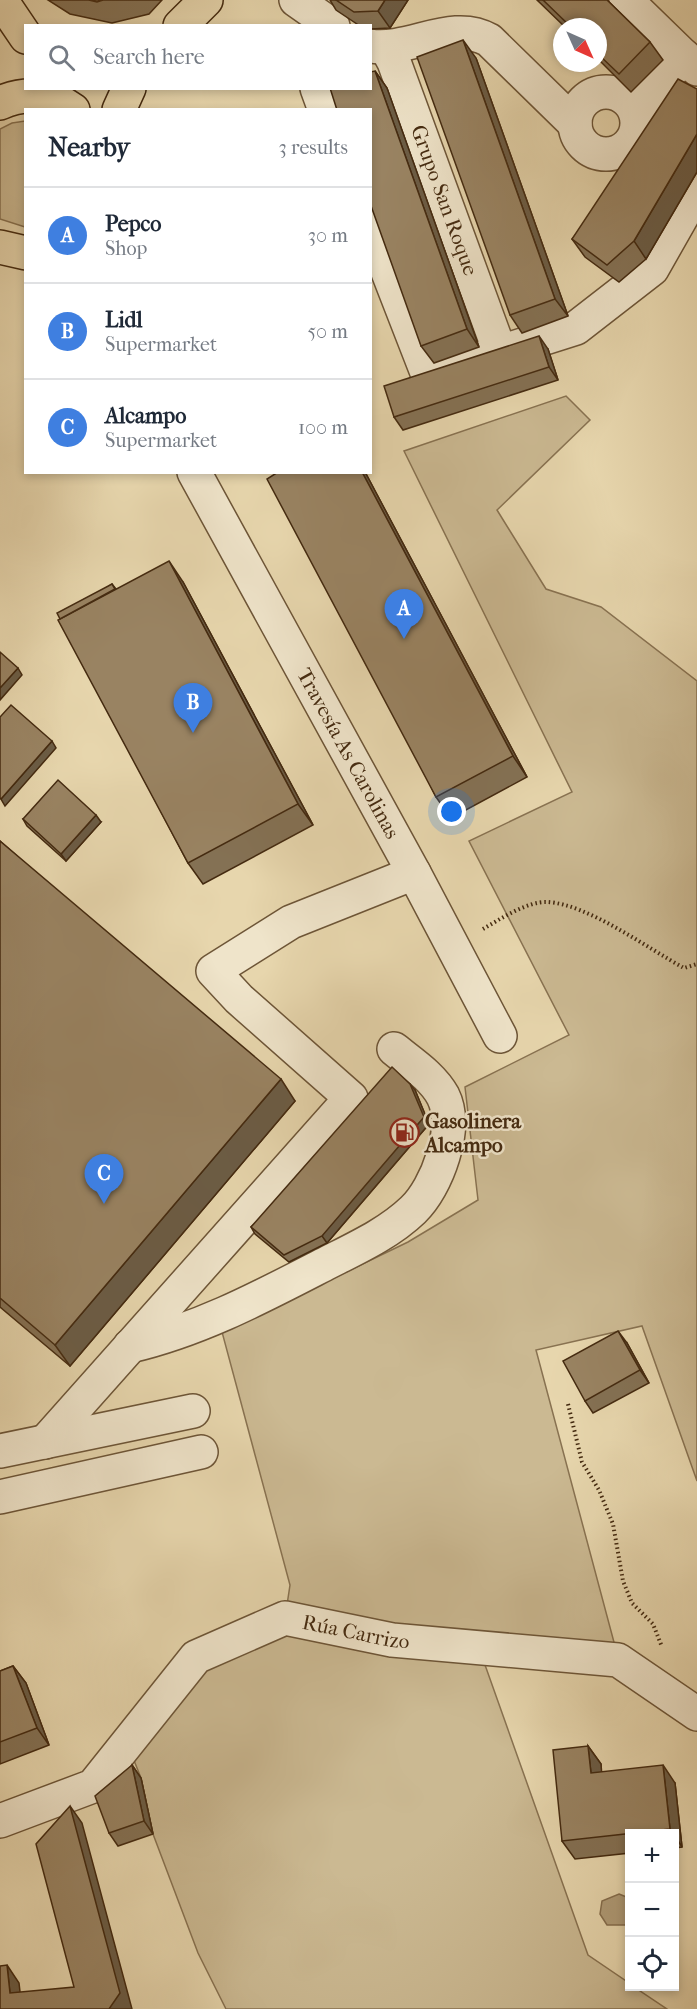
<!DOCTYPE html>
<meta charset="utf-8">
<style>
:root{--surface:#fff;--page:#f2f2f3;--text:#1f2937;--muted:#747a83;--line:#e0e1e3;--accent:#b45309}
body{margin:0;font-family:"IM FELL French Canon",serif;background:var(--page);color:var(--text)}
.controls{position:absolute;right:18px;bottom:18px;display:grid;overflow:hidden;border-radius:0px;box-shadow:0 3px 9px #0003}
.controls button{width:54px;height:54px;display:grid;place-items:center;padding:0;border:0;border-bottom:2px solid var(--line);background:var(--surface);color:var(--text);font:30px sans-serif}
.compass{position:absolute;left:553px;top:18px;width:54px;height:54px;border-radius:50%;background:var(--surface);box-shadow:0 3px 9px #0003;rotate:135deg}
.you{position:absolute;left:452px;top:812px;width:21px;height:21px;margin:-15px;border:4px solid #fff;border-radius:50%;background:#1a73e8;box-shadow:0 0 0 9px #1a73e833}
.badge{display:grid;place-items:center;width:39px;height:39px;border-radius:50%;background:var(--accent);color:#fff;font-size:20px;font-weight:700}
.pin{position:absolute;translate:-50% -50px;filter:drop-shadow(0 2px 3px #0008)}
.pin::after{content:'';position:absolute;top:32px;width:21px;height:18px;background:inherit;clip-path:polygon(0 0,100% 0,50% 100%)}
.list{margin:0;padding:0;list-style:none}
h2{display:flex;justify-content:space-between;align-items:center;height:78px;margin:0;padding:0 24px;font-size:26px}
h2 small{font-size:20px;font-weight:400;color:var(--muted)}
.list li{display:grid;grid-template-columns:39px 1fr auto;gap:18px;align-items:center;box-sizing:border-box;height:96px;padding:0 24px;border-top:2px solid var(--line)}
.list b{display:block;font-size:22px;white-space:nowrap}
.list p{margin:0;font-size:20px;white-space:nowrap;color:var(--muted)}
.list em{font-size:20px;font-style:normal;color:var(--muted)}
.icon{flex:none;width:33px;height:33px;fill:none;stroke:currentColor;stroke-width:2;stroke-linecap:round;stroke-linejoin:round}
.map{position:relative;flex:none;width:697px;height:2009px;overflow:hidden}
.search{position:absolute;background:var(--surface);box-shadow:0 3px 9px #0003;left:24px;top:24px;width:348px;height:66px;display:flex;align-items:center;gap:15px;box-sizing:border-box;padding:0 21px;border-radius:0px;color:var(--muted);font-size:22px}
.panel{position:absolute;background:var(--surface);box-shadow:0 3px 9px #0003;left:24px;top:108px;width:348px;height:366px;border-radius:0px}
.map>svg:first-child{display:block}
.green{fill:#cbb992;stroke:#887251;stroke-width:1.5}
.water{fill:#b09c78;stroke:#856e4e;stroke-width:1.5}
.lines{fill:none;stroke-linecap:round;stroke-linejoin:round}
.minor-casing{stroke:#6d5537;stroke-width:36}
.major-casing{stroke:#442a10;stroke-width:36}
.path{stroke:#442a10;stroke-width:4;stroke-dasharray:1.5 3;stroke-linecap:butt}
.minor{stroke:#efe4ca;stroke-width:33}
.major{stroke:#e7d6ad;stroke-width:33}
.wall{fill:#847154;stroke:#442a10;stroke-width:1.5}
.shaded-wall{fill:#6b5c45;stroke:#442a10;stroke-width:1.5}
.building{fill:#998362;stroke:#442a10;stroke-width:1.5}
.labels{text-anchor:middle;stroke-width:5;stroke-linejoin:round;paint-order:stroke}
.street-label{font-size:21px;fill:#442a10;stroke:#efe4ca}
.poi-label{font-size:21px;font-weight:bold;fill:#442a10;stroke:#efe4ca;text-anchor:start}
</style>
<div class="map">
<svg width="697" height="2009" viewBox="0 0 697 2009">
<rect width="100%" height="100%" fill="#e7d6ad"/>
<filter id="stains"><feTurbulence type="fractalNoise" baseFrequency=".00333" numOctaves="4"/><feColorMatrix values="0 0 0 0 .2 0 0 0 0 .09 0 0 0 0 .02 0 0 0 .5 -.17"/></filter>
<radialGradient id="worn" r=".72"><stop offset=".6" stop-color="#630" stop-opacity="0"/><stop offset="1" stop-color="#630" stop-opacity=".3"/></radialGradient>
<!-- green -->
<g class="green">
<polygon points="25,121 26,227 25,227 0,219 0,129 12,123"/>
<polygon points="566,396 590,420 497,510 546,589 601,607 697,681 697,1481 642,1326 536,1350 615,1646 479,1648 588,1955 629,1983 630,1986 634,1987 667,2009 226,2009 198,1953 153,1834 141,1778 127,1743 196,1657 285,1618 290,1585 222,1332 408,1242 478,1200 465,1087 569,1035 469,841 572,792 404,451"/>
</g>
<!-- water -->
<polygon class="water" points="619,1894 629,1898 629,1925 607,1925 600,1914 602,1901"/>
<g class="lines">
<defs>
<g id="minor">
<polyline points="296,0 333,26"/>
<polyline points="626,0 697,69"/>
<path d="M370 46C410 52 452 19 489 40L575 124"/>
<path id="s1" d="M387 49 394 62 500 352"/>
<polyline points="317,88 325,110"/>
<circle cx="606" cy="123" r="31"/>
<polyline points="636,113 684,56"/>
<polyline points="370,226 428,375 576,328 652,269 697,190"/>
<path id="s2" d="M194 472 414 873 500 1036"/>
<path d="M130 1346C199 1330 261 1297 323 1265 354 1249 388 1234 413 1210 437 1187 459 1128 443 1096 432 1076 411 1063 394 1049"/>
<polyline points="45,1442 351,1098 239,999 213,971 291,922 414,873"/>
<polyline points="0,1451 193,1411"/>
<polyline points="0,1497 201,1452"/>
<path id="s3" d="M0 1821 93 1786 196 1657 285 1618 392 1640 618 1660 697 1714"/>
</g>
<g id="major">
<polyline points="1,0 26,37"/>
<polyline points="180,26 206,0"/>
<path d="M0 103C24 92 52 94 73 110"/>
<polyline points="119,110 129,88"/>
<polyline points="0,247 26,253"/>
</g>
</defs>
<!-- minor casing -->
<use href="#minor" class="minor-casing"/>
<!-- major casing -->
<use href="#major" class="major-casing"/>
<!-- path -->
<g class="path">
<path d="M483 929C500 919 528 901 547 902 588 904 647 948 684 968L697 964"/>
<polyline points="568,1404 582,1462 599,1490 613,1524 623,1581 632,1603 653,1624 662,1647"/>
</g>
<!-- minor -->
<use href="#minor" class="minor"/>
<!-- major -->
<use href="#major" class="major"/>
</g>
<!-- wall -->
<g class="wall">
<polygon points="48,0 162,0 149,14 112,23 70,14"/>
<polygon points="330,0 408,0 390,28 370,29 370,26 360,26 336,10"/>
<polygon points="537,0 607,0 650,42 663,60 631,92 598,59 598,27 565,27"/>
<polygon points="476,58 568,316 522,333 510,315"/>
<polygon points="375,71 387,88 479,347 434,363 421,346"/>
<polygon points="697,89 697,172 646,259 619,282 585,257 572,239"/>
<polygon points="548,349 558,380 403,430 394,417"/>
<polygon points="278,472 365,472 527,777 451,818 436,797"/>
<polygon points="183,582 313,825 203,884 188,863 60,619 112,584 116,589"/>
<polygon points="23,819 101,822 66,861 27,826"/>
<polygon points="0,841 295,1101 70,1366 0,1307"/>
<polygon points="415,1090 429,1124 327,1243 289,1262 255,1234 251,1227"/>
<polygon points="627,1343 649,1383 593,1413 585,1401"/>
<polygon points="13,1666 26,1683 49,1745 0,1764 0,1671"/>
<polygon points="588,1746 601,1764 601,1772 675,1783 682,1847 675,1848 675,1833 630,1833 630,1853 575,1859 562,1841"/>
<polygon points="132,1765 141,1778 153,1834 118,1846 109,1833"/>
</g>
<!-- shaded-wall -->
<g class="shaded-wall">
<polygon points="385,0 408,0 390,28 378,11"/>
<polygon points="463,40 476,58 568,316 555,299"/>
<polygon points="375,71 387,88 479,347 467,329"/>
<polygon points="697,134 697,172 646,259 634,241"/>
<polygon points="539,336 548,349 558,380 549,367"/>
<polygon points="362,472 365,472 527,777 513,756"/>
<polygon points="169,561 183,582 313,825 298,804"/>
<polygon points="18,668 22,675 0,700 0,688"/>
<polygon points="52,741 56,748 5,806 1,799"/>
<polygon points="96,815 101,822 66,861 61,854"/>
<polygon points="281,1079 295,1101 70,1366 55,1345"/>
<polygon points="410,1084 415,1090 429,1124 327,1243 322,1236"/>
<polygon points="618,1331 627,1343 649,1383 640,1370"/>
<polygon points="13,1666 26,1683 49,1745 37,1728"/>
<polygon points="588,1746 601,1764 603,1790 591,1773"/>
<polygon points="132,1765 141,1778 153,1834 144,1821"/>
<polygon points="663,1765 675,1783 682,1847 675,1836 675,1833 673,1833 670,1829"/>
<polygon points="70,1806 82,1823 132,2009 109,2009"/>
<polygon points="7,1965 19,1983 22,2009 10,1993"/>
</g>
<!-- building -->
<g class="building">
<polygon points="89,0 103,0 97,2"/>
<polygon points="336,0 385,0 378,11 354,12"/>
<polygon points="543,0 607,0 650,42 619,74 598,54 598,27 571,27"/>
<polygon points="463,40 555,299 510,315 417,57"/>
<polygon points="375,71 467,329 421,346 370,203 370,110 337,110 330,88 370,88 370,72"/>
<polygon points="678,79 697,89 697,134 634,241 607,265 572,239"/>
<polygon points="539,336 549,367 394,417 384,386"/>
<polygon points="278,472 362,472 513,756 436,797 267,479"/>
<polygon points="169,561 298,804 188,863 58,620"/>
<polygon points="112,584 115,589 60,619 57,613"/>
<polygon points="0,652 18,668 0,688"/>
<polygon points="11,705 52,741 1,799 0,798 0,717"/>
<polygon points="58,780 96,815 61,854 23,819"/>
<polygon points="0,841 281,1079 55,1345 0,1298"/>
<polygon points="392,1067 410,1084 424,1117 322,1236 284,1255 251,1227"/>
<polygon points="618,1331 640,1370 585,1401 563,1361"/>
<polygon points="13,1666 37,1728 0,1742 0,1671"/>
<polygon points="588,1746 591,1773 663,1765 670,1829 562,1841 553,1750"/>
<polygon points="132,1765 144,1821 109,1833 95,1796"/>
<polygon points="70,1806 120,1993 109,2009 0,2009 0,1966 7,1965 10,1993 74,1987 36,1844"/>
</g>
<!-- icons -->
<defs>
<symbol id="fuel-ring" viewBox="-11 -11 22 22"><circle r="9.5" fill="#efe4ca" stroke="#8f2418" stroke-width="1.5"/><path d="M-5.5-6h7V0h2V4h1.3V-2.5L3-4.5l.8-.8L6-3V5H2.5V1h-1V6h-7ZM-4.2-4.7v3.2H.2V-4.7Z" fill="#8f2418"/></symbol>
</defs>
<g fill-rule="evenodd">
<use href="#fuel-ring" x="388" y="1116" width="33" height="33"/>
</g>
<g class="labels">
<!-- street labels -->
<g class="street-label">
<text dy="7" stroke="none"><textPath href="#s1" startOffset="162">Grupo San Roque</textPath></text>
<text dy="7" stroke="none"><textPath href="#s2" startOffset="321">Travesía As Carolinas</textPath></text>
<text dy="7" stroke="none"><textPath href="#s3" startOffset="434">Rúa Carrizo</textPath></text>
</g>
<!-- poi labels -->
<g class="poi-label">
<text x="425" y="1128">Gasolinera<tspan x="425" dy="24">Alcampo</tspan></text>
</g>
</g>
<rect width="100%" height="100%" filter="url(#stains)"/>
<rect width="100%" height="100%" fill="url(#worn)"/>
</svg>
<div class="controls">
<button>+</button>
<button>−</button>
<button><svg class="icon" aria-label="locate" viewBox="0 0 24 24"><circle cx="12" cy="12" r="6"/><path d="M12 2v4M12 18v4M2 12h4M18 12h4"/></svg></button>
</div>
<svg class="compass" viewBox="-18 -18 36 36"><path d="M0-13l5 13h-10z" fill="#e53935"/><path d="M0 13l5-13h-10z" fill="#747a83"/></svg>
<div class="you"></div>
<div class="pin badge" style="left:404px;top:639px;background:#3f7fe0">A</div>
<div class="pin badge" style="left:193px;top:733px;background:#3f7fe0">B</div>
<div class="pin badge" style="left:104px;top:1204px;background:#3f7fe0">C</div>
<div class="search"><svg class="icon" aria-label="search" viewBox="0 0 24 24"><circle cx="10" cy="10" r="6"/><path d="M15 15l6 6"/></svg>Search here</div>
<section class="panel">
<h2>Nearby<small>3 results</small></h2>
<ul class="list">
<li><span class="badge" style="background:#3f7fe0">A</span><div><b>Pepco</b><p>Shop</p></div><em>30 m</em></li>
<li><span class="badge" style="background:#3f7fe0">B</span><div><b>Lidl</b><p>Supermarket</p></div><em>50 m</em></li>
<li><span class="badge" style="background:#3f7fe0">C</span><div><b>Alcampo</b><p>Supermarket</p></div><em>100 m</em></li>
</ul>
</section>
</div>
